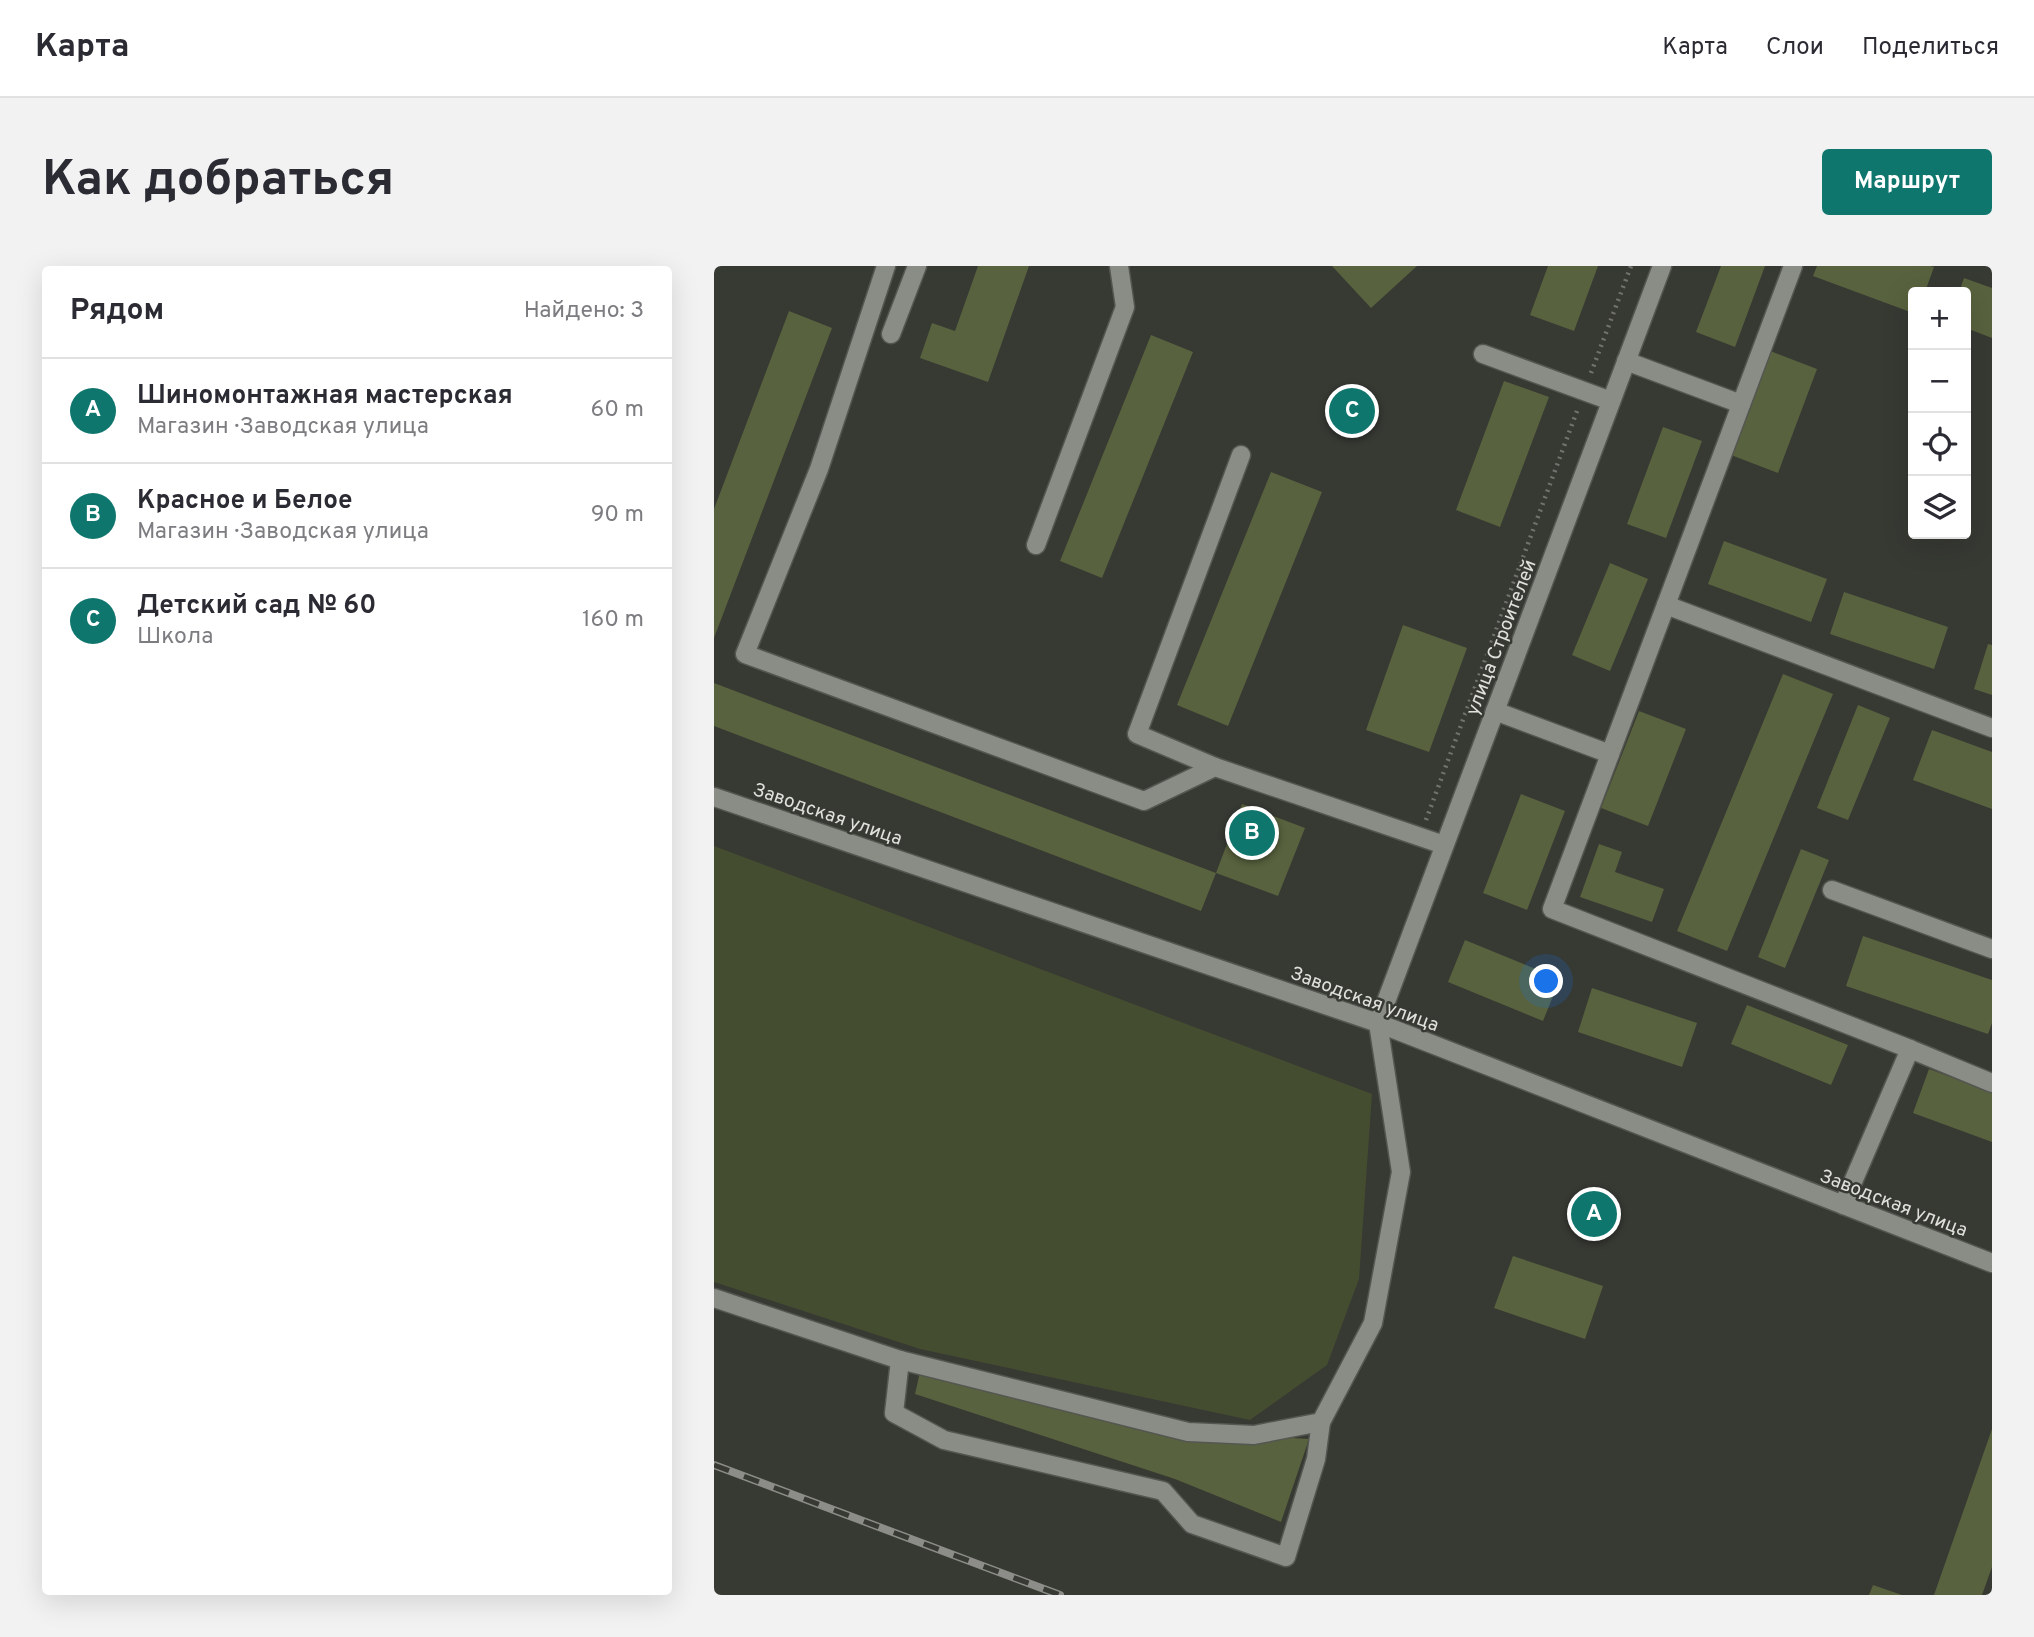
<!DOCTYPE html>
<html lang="ru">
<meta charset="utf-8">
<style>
:root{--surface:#fff;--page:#f2f2f3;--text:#2b2b33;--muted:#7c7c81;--line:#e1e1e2;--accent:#0f766e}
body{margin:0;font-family:Overpass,sans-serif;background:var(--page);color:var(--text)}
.controls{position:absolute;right:21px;top:21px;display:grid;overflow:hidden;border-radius:7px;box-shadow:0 7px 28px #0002}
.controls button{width:63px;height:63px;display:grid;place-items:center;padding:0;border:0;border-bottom:2px solid var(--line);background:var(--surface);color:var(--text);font:35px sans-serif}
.you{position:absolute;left:833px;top:716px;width:24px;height:24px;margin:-18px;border:5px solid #fff;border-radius:50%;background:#1a73e8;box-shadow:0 0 0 10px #1a73e833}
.badge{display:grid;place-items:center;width:46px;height:46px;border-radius:50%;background:var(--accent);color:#fff;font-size:23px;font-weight:700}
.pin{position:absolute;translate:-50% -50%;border:4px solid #fff;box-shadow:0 2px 7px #0006}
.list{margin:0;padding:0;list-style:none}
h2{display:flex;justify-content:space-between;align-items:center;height:91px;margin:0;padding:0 28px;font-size:30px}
h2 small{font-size:23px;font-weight:400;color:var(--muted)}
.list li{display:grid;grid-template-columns:46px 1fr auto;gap:21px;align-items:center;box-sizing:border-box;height:105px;padding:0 28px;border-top:2px solid var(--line)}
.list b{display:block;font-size:26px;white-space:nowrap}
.list p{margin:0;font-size:23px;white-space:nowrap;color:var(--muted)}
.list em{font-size:23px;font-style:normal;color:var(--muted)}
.icon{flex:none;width:38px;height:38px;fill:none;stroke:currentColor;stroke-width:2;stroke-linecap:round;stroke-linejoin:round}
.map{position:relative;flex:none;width:1278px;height:1329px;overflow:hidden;border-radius:7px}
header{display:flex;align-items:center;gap:42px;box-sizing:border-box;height:98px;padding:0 35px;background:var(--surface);border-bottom:2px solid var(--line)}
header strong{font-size:33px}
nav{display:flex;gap:38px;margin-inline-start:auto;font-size:24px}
.intro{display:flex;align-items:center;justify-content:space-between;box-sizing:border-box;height:168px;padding:0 42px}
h1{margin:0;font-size:49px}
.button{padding:18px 32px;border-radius:7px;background:var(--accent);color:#fff;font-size:24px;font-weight:700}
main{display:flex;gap:42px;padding:0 42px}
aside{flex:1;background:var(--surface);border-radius:7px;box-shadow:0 7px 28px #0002}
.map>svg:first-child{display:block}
.green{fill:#454d30}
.building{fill:#58623e}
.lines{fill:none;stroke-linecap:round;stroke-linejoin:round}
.minor-casing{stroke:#545651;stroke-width:21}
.path{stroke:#72736e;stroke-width:4.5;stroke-dasharray:2 5;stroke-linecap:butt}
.minor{stroke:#8a8d85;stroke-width:18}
.rail-casing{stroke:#8c8d88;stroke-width:8}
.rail{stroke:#373933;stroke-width:5;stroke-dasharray:16;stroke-linecap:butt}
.labels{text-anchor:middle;stroke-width:5;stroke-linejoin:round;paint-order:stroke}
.street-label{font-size:19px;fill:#e0e1dd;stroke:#373933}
</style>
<header>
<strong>Карта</strong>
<nav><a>Карта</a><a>Слои</a><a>Поделиться</a></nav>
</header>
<div class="intro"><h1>Как добраться</h1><a class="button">Маршрут</a></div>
<main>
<aside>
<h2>Рядом<small>Найдено: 3</small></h2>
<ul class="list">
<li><span class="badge">A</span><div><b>Шиномонтажная мастерская</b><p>Магазин · Заводская улица</p></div><em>60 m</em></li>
<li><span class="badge">B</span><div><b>Красное и Белое</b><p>Магазин · Заводская улица</p></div><em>90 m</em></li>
<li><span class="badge">C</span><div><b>Детский сад № 60</b><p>Школа</p></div><em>160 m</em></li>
</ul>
</aside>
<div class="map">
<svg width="1278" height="1329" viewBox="0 0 1278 1329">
<rect width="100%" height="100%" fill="#373933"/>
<!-- green -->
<polygon class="green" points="0,580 658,828 645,1013 613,1099 536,1154 206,1083 0,1016"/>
<!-- building -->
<g class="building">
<polygon points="264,0 315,0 274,116 206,92 218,57 241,65"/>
<polygon points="618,0 703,0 657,42"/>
<polygon points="834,0 884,0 860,65 816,49"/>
<polygon points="1007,0 1051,0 1021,81 982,66"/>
<polygon points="1103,0 1216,0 1220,1 1211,26 1199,26 1199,47 1099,10"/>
<polygon points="1250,12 1278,22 1278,72 1252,62 1252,26 1245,26"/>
<polygon points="75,45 118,62 0,372 0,243"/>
<polygon points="437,69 479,86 388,312 346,295"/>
<polygon points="1056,85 1103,103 1064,207 1017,189"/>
<polygon points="790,115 835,131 786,261 742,244"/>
<polygon points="949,161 988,175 952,272 913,258"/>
<polygon points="557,206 608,226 514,460 463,439"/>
<polygon points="1010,275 1113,313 1097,356 994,318"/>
<polygon points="896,297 934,313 896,405 858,389"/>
<polygon points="1130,326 1234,361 1220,403 1116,368"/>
<polygon points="689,359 753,382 715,486 652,464"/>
<polygon points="1274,378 1278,379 1278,429 1260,423"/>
<polygon points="1069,408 1119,428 1013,685 963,665"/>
<polygon points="0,417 502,607 487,645 0,460"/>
<polygon points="1144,439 1176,452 1134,554 1103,542"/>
<polygon points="925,445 972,463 934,560 887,542"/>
<polygon points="1218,464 1278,486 1278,543 1199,514"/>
<polygon points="807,528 851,545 813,644 769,627"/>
<polygon points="528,538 591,562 564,630 502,607"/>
<polygon points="885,578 908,586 901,606 950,623 938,656 866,631"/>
<polygon points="1087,583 1115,594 1071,702 1044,691"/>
<polygon points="1149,670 1278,714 1278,757 1274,768 1132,720"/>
<polygon points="751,674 846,713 829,755 734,716"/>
<polygon points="878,722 983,757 968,801 864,766"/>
<polygon points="1033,739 1134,779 1117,819 1017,778"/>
<polygon points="1215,803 1278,826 1278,876 1199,847"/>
<polygon points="799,990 889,1020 871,1073 780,1042"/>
<polygon points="206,1106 474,1166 595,1173 567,1256 461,1213 201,1128"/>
<polygon points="1278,1163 1278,1301 1268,1329 1220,1329"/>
<polygon points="1159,1319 1188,1329 1155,1329"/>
</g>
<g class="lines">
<defs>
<g id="minor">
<polyline points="172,0 105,203 31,388 430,535 501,501 730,579"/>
<polyline points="1079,0 838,643 1196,783 1129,939"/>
<polyline points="177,68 203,0"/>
<polyline points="769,88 897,135"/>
<polyline points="912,95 1027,138"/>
<polyline points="322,279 411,41 405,0"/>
<polyline points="952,339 1278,462"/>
<polyline points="781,445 896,488"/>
<polyline points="501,501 423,468 527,189"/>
<polyline points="0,531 664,757 1278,997"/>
<polyline points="1118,624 1278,683"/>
<polyline points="1196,783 1278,817"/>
<polyline points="0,1032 186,1094 474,1166 540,1169 607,1156 659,1057 687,906 664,757 948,0"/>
<polyline points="186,1094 180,1147 230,1174 449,1225 478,1258 572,1291 602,1193 607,1156"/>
</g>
</defs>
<!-- minor casing -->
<use href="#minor" class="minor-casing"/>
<!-- path -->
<g class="path">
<polyline points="877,107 917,0"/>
<polyline points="712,554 863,145"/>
</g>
<!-- minor -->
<use href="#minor" class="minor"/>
<defs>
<polyline id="rail" points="0,1199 346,1329"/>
</defs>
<!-- rail casing -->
<use href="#rail" class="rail-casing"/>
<!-- rail -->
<use href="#rail" class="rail"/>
</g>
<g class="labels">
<!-- street labels -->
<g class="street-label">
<text transform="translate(786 371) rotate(-69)" y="7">улица Строителей</text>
<text transform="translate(114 547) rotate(19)" y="7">Заводская улица</text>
<text transform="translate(651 732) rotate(20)" y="7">Заводская улица</text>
<text transform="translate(1180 936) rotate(21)" y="7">Заводская улица</text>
</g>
</g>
</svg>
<div class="controls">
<button>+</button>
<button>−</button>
<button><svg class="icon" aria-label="locate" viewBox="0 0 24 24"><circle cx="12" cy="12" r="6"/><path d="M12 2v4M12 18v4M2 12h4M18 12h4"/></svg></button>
<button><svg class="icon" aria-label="layers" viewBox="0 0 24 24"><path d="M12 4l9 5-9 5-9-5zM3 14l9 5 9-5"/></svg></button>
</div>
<div class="you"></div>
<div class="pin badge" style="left:880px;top:948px">A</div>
<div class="pin badge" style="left:538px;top:567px">B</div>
<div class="pin badge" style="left:638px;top:145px">C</div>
</div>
</main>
